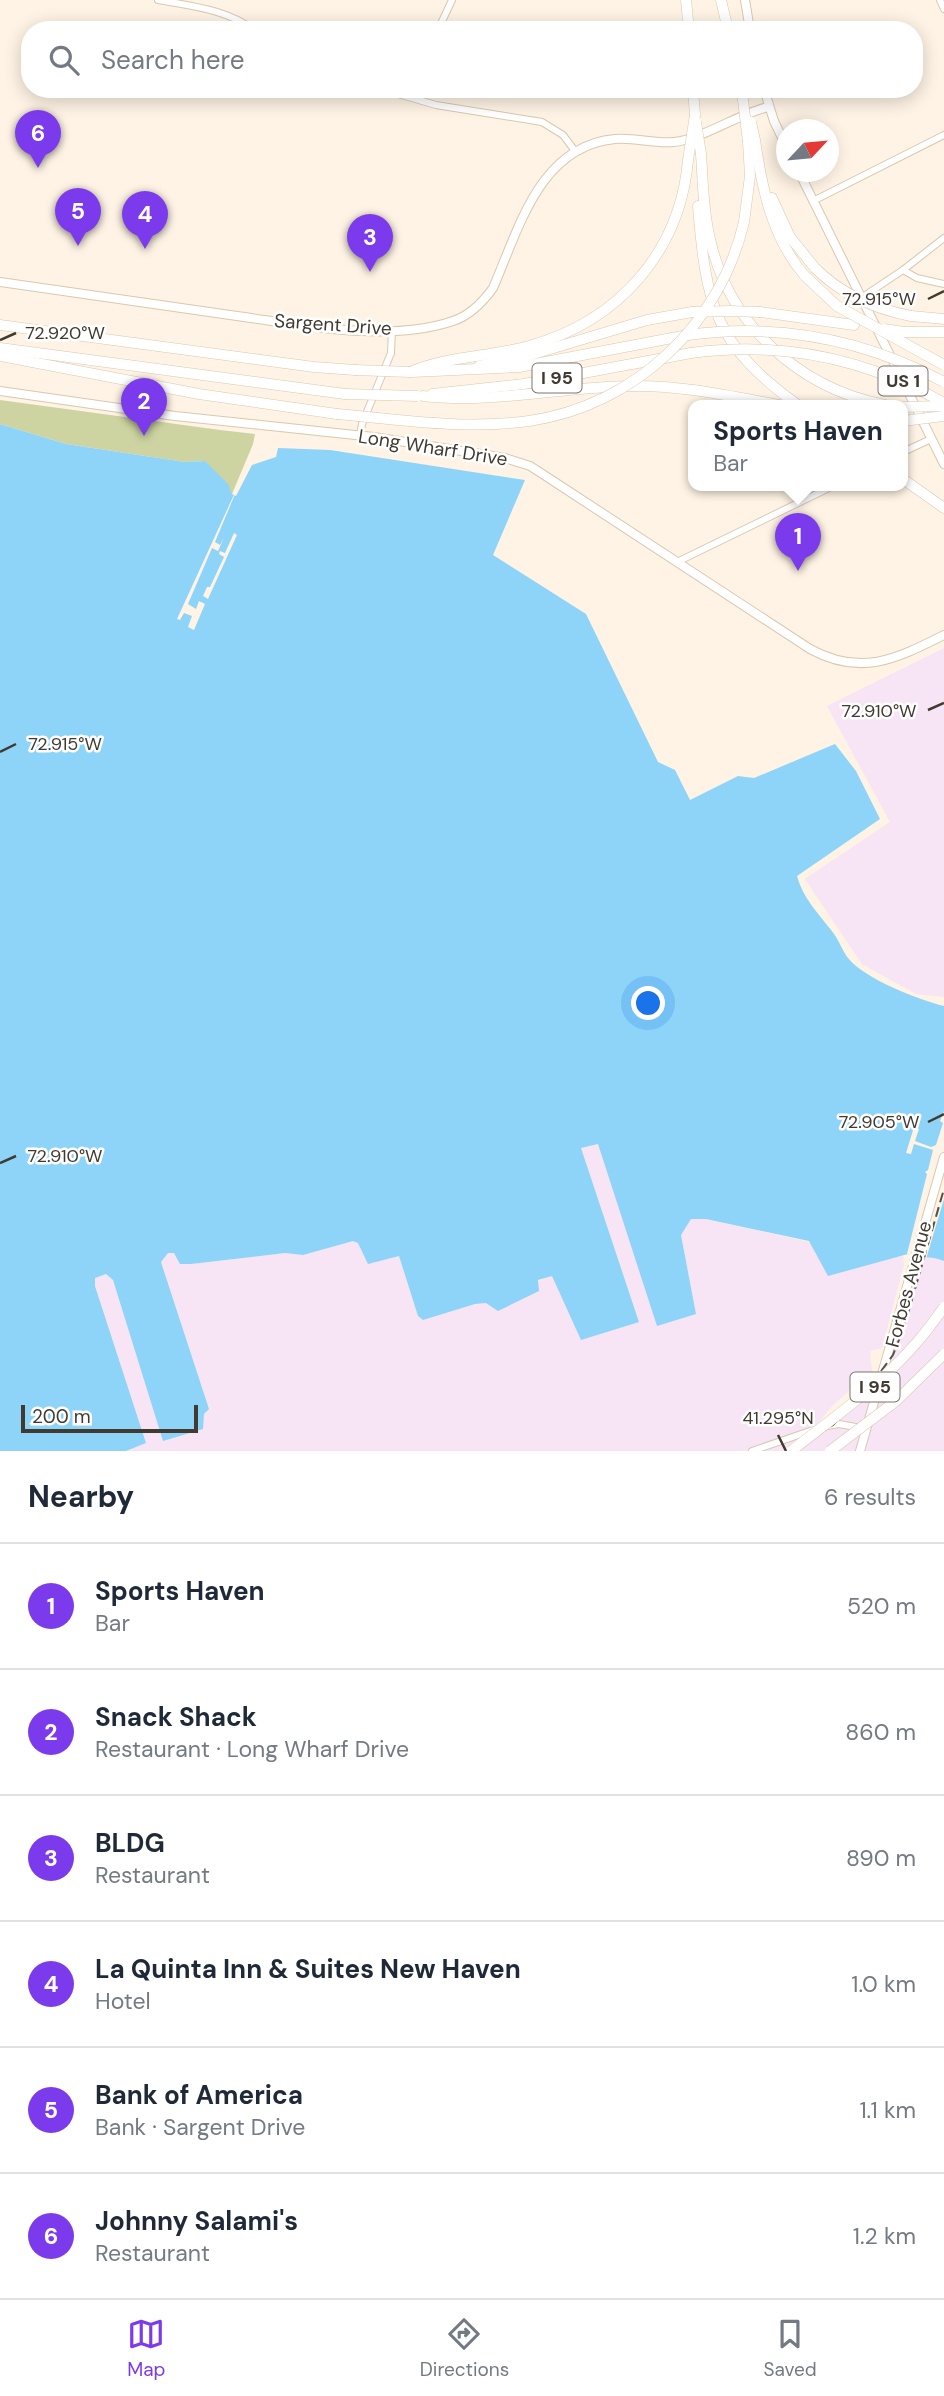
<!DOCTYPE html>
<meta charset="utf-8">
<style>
:root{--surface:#fff;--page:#f2f2f3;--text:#1f2937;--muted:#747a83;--line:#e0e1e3;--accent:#7c3aed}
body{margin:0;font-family:"DM Sans",sans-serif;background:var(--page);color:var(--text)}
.compass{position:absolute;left:776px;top:119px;width:63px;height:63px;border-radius:50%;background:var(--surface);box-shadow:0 4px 18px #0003;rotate:64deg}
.scale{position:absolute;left:21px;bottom:18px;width:177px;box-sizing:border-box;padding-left:7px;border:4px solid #413a30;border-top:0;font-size:19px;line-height:24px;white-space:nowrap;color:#413a30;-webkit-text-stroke:5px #fff;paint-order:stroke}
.you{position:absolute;left:649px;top:1004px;width:24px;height:24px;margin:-18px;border:5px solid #fff;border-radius:50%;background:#1a73e8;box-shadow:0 0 0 10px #1a73e833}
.badge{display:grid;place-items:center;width:46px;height:46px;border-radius:50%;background:var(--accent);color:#fff;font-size:23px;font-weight:700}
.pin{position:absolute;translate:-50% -58px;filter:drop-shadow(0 2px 4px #0008)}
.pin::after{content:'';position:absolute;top:37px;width:24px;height:21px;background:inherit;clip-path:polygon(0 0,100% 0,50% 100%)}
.popup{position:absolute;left:688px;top:400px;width:220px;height:91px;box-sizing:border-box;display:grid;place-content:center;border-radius:14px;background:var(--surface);filter:drop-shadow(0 2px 5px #0005);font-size:23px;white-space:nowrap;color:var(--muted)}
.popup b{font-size:26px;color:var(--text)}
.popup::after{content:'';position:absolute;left:50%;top:100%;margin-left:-14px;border:14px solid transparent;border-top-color:var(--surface)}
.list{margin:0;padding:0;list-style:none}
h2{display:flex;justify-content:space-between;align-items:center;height:91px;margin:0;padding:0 28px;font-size:30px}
h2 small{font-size:23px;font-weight:400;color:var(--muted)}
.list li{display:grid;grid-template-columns:46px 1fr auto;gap:21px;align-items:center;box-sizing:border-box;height:126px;padding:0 28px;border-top:2px solid var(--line)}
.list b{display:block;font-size:26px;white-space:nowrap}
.list p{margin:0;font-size:23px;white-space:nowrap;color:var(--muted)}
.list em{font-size:23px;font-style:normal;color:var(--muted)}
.icon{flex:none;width:38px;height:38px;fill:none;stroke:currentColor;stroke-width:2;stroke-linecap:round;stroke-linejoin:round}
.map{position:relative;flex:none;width:944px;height:1451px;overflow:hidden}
.search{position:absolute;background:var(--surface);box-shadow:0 4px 18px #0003;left:21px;right:21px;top:21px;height:77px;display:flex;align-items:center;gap:18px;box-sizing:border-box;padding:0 24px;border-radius:28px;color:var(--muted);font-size:26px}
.sheet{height:847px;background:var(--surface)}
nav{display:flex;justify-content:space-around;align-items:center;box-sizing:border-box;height:98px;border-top:2px solid var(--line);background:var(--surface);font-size:19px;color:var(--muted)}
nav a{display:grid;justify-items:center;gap:4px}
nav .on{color:var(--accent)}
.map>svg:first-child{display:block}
.industrial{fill:#f7e4f4}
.green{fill:#cdd4a1}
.water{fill:#8dd4f8}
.pier{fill:#fef3e4}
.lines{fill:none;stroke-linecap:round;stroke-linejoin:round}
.minor-casing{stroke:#dac8af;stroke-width:8}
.major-casing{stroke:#dac8af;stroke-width:10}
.highway-casing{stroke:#dac8af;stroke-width:11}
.minor{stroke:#fff;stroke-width:6}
.major{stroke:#fff;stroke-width:8}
.highway{stroke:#fff;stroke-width:10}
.rail{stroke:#575045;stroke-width:2;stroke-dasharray:10 5;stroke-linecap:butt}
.highway-bridge-casing{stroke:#dac8af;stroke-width:11;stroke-linecap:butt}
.highway-bridge{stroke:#fff;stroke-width:10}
.ticks{fill:none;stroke:#413a30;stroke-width:2.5}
.labels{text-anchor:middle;stroke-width:5;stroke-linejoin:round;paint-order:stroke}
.shield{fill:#fff;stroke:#7a756e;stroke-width:2}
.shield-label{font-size:18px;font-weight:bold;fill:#413a30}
.street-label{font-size:19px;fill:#413a30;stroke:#fff}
.ticks-label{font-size:18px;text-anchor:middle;fill:#413a30;stroke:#fff;stroke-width:5;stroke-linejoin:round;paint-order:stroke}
</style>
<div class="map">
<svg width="944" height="1451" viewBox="0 0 944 1451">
<rect width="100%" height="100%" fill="#fef3e4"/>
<!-- industrial -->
<g class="industrial">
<polygon points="944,648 944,997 916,994 862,964 805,879 890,822 827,706"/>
<polygon points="599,1144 696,1314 681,1235 690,1219 706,1219 885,1259 903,1256 904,1265 882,1348 870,1351 872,1371 832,1406 806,1438 875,1387 915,1256 928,1255 944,1261 944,1451 126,1451 146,1443 95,1285 95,1278 100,1275 106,1274 113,1280 164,1441 204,1420 204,1414 209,1409 161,1261 168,1253 174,1253 178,1259 191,1264 285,1253 303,1255 353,1240 399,1256 418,1316 423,1320 475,1304 486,1303 553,1275 581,1339 639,1321 581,1148"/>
</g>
<!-- green -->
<polygon class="green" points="0,400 220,430 255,434 253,444 232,494 205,461 185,462 66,444 0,424"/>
<!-- water -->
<path class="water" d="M0 424 66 444 185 462 205 461 228 484 232 494 236 496 252 465 276 457 278 448 330 450 525 480 493 555 586 614 658 762 675 770 690 800 738 776 754 778 835 744 856 771 880 819 797 876C803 898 817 912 831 930 839 939 841 949 848 958 863 978 919 1000 944 1006V1261C930 1255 921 1259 908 1254L828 1276 809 1241 706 1219H691L681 1235 696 1314 657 1326 598 1144 581 1148 639 1322 581 1340 552 1276 538 1280 539 1291 498 1311 486 1303 475 1304 423 1320 418 1316 399 1256 368 1264 358 1243 353 1241 303 1255 285 1253 191 1264H180L174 1253H168L161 1262 209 1409 204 1414 203 1429 163 1441 113 1280 106 1274 95 1278V1286L146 1443 126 1451H0Z"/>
<!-- pier -->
<g class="pier">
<polygon points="243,475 215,542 220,545 224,538 218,551 212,548 188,604 196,609 199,601 205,604 194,630 188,627 192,616 184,613 180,620 177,619"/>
<polygon points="234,533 237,535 208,599 203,596 207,587 210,587 224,557 219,554 220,551 225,553"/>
<polygon points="944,1111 944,1199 926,1259 923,1259 907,1254 927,1174 925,1172 928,1170 933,1150 914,1144 911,1154 906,1153 914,1127 919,1129 915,1141 931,1147 936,1145 943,1123 940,1121"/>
</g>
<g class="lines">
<defs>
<g id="minor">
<path d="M158 0C191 6 226 9 254 30"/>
<polyline points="940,0 944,9"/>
<polyline points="438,30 452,0"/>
<polyline points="381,89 436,105 542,122 563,135 575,151"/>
<polyline points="813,201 944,135"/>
<polyline points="903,270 917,278 944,284"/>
<polyline points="861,298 903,270 944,238"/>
<polyline points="360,435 362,424 391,353 392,330"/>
<polyline points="903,452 931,439"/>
<polyline points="677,562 835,485"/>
<polyline points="827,1426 839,1424 861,1428"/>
<polyline points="752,1451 813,1430"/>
</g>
<g id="major">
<polyline points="745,0 750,30"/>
<polyline points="764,89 774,121 786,146"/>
<polyline points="799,172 944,464"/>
<path d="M0 282C79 294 158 305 237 316 303 325 388 343 453 321 471 315 483 302 493 288 519 229 539 146 615 139 634 137 654 144 673 142 701 140 738 114 768 107"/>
<path d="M0 391 175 416 374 437 505 458 530 466 541 473 810 649C861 677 896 659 944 635"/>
<polyline points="860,1451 944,1157"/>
</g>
<g id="highway">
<polyline points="686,0 689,30"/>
<polyline points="721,0 728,30"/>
<polyline points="693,89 695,115"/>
<path d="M755 140C762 189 772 238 805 276"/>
<path d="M701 154C703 182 703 211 710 239 729 325 799 388 885 405"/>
<polyline points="772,198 790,237 815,268"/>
<path d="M698 206C706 304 714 345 798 405"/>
<polyline points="744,222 750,176 748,142"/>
<polyline points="760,312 854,325"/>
<polyline points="911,316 944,319"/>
<polyline points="0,325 314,367 355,370"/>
<polyline points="904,332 944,332"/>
<polyline points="0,348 345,394"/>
<polyline points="0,356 199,394 337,414"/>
<polyline points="479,366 530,355 647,320 692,312"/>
<path d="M410 372C447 356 490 357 529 346 619 321 680 252 688 160"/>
<polyline points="412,372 519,367 688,335"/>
<polyline points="432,394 524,384 691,353"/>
<path d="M423 396C492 404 561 387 631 386 681 385 730 396 779 405"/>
<polyline points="903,479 944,508"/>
</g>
</defs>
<!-- minor casing -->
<use href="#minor" class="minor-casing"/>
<!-- major casing -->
<use href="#major" class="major-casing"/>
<!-- highway casing -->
<use href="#highway" class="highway-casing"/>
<!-- minor -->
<use href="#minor" class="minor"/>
<!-- major -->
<use href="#major" class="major"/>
<!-- highway -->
<use href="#highway" class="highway"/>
<!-- rail -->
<polyline class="rail" points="793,1451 833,1425 868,1389 893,1355 904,1327 944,1189"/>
<defs>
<g id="highway-bridge">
<polyline points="742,91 748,142"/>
<polyline points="696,122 701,154"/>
<polyline points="751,122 755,140"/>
<polyline points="688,160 695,115"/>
<path d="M815 268C841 294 875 309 911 316"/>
<polyline points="805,276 837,306 944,365"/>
<polyline points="692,312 730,311 760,312"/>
<polyline points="884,329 904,332"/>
<path d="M688 335C778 323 864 339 944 382"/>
<path d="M691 353C781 341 865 358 944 403"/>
<polyline points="355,370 410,372"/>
<polyline points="345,394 418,396"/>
<polyline points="903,407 944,406"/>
<path d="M337 414C401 420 466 430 529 421 634 406 720 325 744 222"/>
<polyline points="903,421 944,416"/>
<path d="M791 1451C850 1405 901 1371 944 1307"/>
<polyline points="830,1451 896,1401 944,1354"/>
</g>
</defs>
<!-- highway-bridge casing -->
<use href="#highway-bridge" class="highway-bridge-casing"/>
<!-- highway-bridge -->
<use href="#highway-bridge" class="highway-bridge"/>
</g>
<!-- ticks -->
<path class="ticks" d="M928 299 944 291M0 340 16 333M928 710 944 703M0 752 16 744M928 1122 944 1114M0 1163 16 1156M778 1435 786 1451"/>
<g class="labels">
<!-- shield labels -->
<g class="shield">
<rect x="532.5" y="363.5" width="49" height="29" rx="5"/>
<rect x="878.5" y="366.5" width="49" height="29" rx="5"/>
<rect x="850.5" y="1372.5" width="49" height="29" rx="5"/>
</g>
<g class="shield-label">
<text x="557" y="384">I 95</text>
<text x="903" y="387">US 1</text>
<text x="875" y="1393">I 95</text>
</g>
<!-- street labels -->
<g class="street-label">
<text transform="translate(333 324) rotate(4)" y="7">Sargent Drive</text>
<text transform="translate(433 447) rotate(9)" y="7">Long Wharf Drive</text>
<text transform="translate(908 1284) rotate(-75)" y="7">Forbes Avenue</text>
</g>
</g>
<g class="ticks-label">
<text x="879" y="305">72.915°W</text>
<text x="65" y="339">72.920°W</text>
<text x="879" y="717">72.910°W</text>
<text x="65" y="750">72.915°W</text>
<text x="879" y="1128">72.905°W</text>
<text x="65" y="1162">72.910°W</text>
<text x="778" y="1424">41.295°N</text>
</g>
</svg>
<svg class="compass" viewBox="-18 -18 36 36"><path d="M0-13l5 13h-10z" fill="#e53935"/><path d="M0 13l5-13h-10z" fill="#747a83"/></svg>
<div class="scale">200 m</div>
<div class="you"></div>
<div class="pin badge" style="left:798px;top:571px">1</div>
<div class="popup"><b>Sports Haven</b>Bar</div>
<div class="pin badge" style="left:144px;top:436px">2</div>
<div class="pin badge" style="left:370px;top:272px">3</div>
<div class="pin badge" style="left:145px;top:249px">4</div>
<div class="pin badge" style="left:78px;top:246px">5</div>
<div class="pin badge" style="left:38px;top:168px">6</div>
<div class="search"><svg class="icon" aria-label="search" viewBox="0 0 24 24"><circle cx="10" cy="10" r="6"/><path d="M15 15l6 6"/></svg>Search here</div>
</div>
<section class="sheet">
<h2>Nearby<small>6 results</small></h2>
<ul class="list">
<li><span class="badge">1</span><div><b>Sports Haven</b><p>Bar</p></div><em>520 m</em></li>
<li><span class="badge">2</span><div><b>Snack Shack</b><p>Restaurant · Long Wharf Drive</p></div><em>860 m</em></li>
<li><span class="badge">3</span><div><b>BLDG</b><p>Restaurant</p></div><em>890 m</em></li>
<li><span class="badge">4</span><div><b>La Quinta Inn &amp; Suites New Haven</b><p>Hotel</p></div><em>1.0 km</em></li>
<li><span class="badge">5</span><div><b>Bank of America</b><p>Bank · Sargent Drive</p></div><em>1.1 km</em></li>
<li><span class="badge">6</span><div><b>Johnny Salami's</b><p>Restaurant</p></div><em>1.2 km</em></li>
</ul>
</section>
<nav>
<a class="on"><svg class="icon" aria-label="map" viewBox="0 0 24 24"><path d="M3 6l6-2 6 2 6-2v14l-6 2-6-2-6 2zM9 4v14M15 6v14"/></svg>Map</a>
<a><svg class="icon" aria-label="directions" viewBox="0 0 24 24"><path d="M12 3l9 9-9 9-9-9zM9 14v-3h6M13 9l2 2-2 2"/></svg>Directions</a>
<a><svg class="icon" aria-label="saved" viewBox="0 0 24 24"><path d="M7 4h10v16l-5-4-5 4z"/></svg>Saved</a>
</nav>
